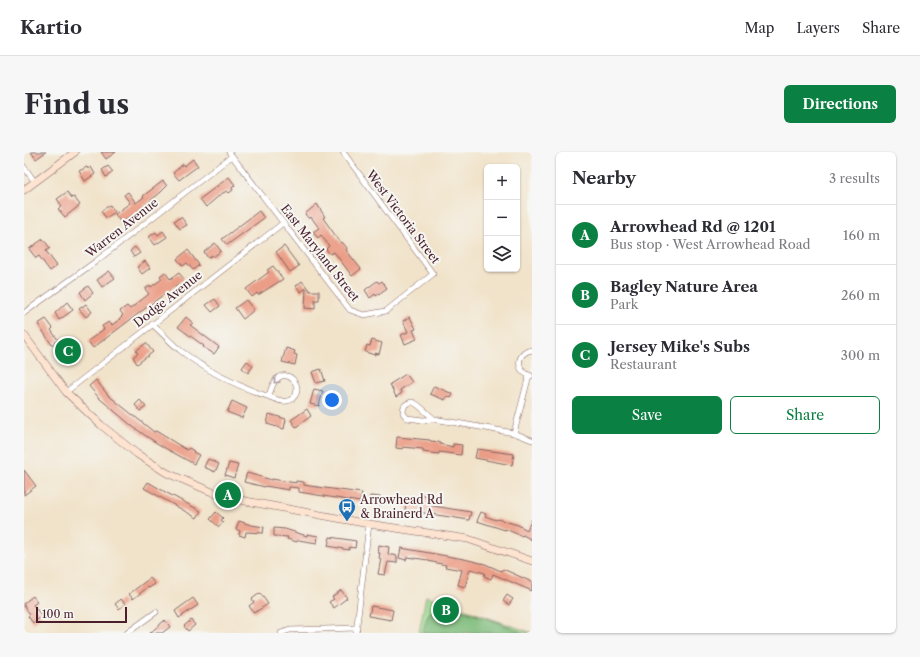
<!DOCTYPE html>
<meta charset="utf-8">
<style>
:root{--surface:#fff;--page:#f7f7f7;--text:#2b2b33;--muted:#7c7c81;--line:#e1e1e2;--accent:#0b8043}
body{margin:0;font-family:"Libre Caslon Text",serif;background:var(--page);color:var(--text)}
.controls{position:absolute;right:12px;top:12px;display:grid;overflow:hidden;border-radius:6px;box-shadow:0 1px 3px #0004}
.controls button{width:36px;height:36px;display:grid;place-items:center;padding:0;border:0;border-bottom:1px solid var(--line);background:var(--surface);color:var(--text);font:20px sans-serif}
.scale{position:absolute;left:12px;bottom:10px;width:91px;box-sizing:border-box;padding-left:4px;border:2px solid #4a1f2b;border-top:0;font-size:11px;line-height:14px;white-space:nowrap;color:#4a1f2b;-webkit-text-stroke:3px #f6f6f2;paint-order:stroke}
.you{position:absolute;left:308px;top:248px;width:14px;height:14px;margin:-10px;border:3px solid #fff;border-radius:50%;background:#1a73e8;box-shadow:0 0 0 6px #1a73e833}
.badge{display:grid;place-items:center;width:26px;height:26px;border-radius:50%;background:var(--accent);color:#fff;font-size:13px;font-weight:700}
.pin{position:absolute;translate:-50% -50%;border:2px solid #fff;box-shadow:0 1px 4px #0006}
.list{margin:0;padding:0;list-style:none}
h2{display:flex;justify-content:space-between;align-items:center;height:52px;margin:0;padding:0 16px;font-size:17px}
h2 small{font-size:13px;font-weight:400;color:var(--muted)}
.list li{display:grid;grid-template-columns:26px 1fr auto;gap:12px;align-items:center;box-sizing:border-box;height:60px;padding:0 16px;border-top:1px solid var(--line)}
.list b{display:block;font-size:15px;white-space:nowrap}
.list p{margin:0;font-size:13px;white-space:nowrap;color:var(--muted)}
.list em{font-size:13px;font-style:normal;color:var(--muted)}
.actions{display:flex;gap:8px;padding:12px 16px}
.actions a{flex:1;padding:9px 0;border:1px solid var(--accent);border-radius:6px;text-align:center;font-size:14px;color:var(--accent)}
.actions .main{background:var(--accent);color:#fff}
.icon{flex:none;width:22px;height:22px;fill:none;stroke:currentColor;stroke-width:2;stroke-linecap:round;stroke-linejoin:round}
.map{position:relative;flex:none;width:508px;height:481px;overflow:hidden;border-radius:6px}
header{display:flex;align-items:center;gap:24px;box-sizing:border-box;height:56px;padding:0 20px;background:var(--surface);border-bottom:1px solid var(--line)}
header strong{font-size:19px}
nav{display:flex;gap:22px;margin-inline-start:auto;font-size:14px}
.intro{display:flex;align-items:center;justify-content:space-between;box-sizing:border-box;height:96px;padding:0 24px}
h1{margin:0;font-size:28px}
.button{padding:10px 18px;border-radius:6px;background:var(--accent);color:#fff;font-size:14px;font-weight:700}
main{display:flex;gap:24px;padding:0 24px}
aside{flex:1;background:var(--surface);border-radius:6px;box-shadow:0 1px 3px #0004}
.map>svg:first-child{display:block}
.green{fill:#9fdd92;stroke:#747e5e}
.forest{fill:#7fbc7c;stroke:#646e54}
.building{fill:#eb9e87}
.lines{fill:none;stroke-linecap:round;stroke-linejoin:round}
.street-casing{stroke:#846463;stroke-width:6}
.secondary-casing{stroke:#846463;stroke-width:8}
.street{stroke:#fff;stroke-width:5}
.secondary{stroke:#fde4d1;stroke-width:7}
.oneway{stroke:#ae9aa0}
.labels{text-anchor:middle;stroke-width:4;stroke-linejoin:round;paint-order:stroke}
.street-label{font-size:12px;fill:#4a1f2b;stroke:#f6f6f2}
.poi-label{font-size:12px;fill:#4a1f2b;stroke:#f6f6f2;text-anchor:start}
</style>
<header>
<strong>Kartio</strong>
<nav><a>Map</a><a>Layers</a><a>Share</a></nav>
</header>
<div class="intro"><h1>Find us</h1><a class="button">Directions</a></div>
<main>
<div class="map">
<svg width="508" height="481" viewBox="0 0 508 481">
<rect width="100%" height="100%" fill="#f6f6f2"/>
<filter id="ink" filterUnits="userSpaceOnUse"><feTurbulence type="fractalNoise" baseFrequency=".025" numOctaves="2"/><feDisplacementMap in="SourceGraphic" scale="8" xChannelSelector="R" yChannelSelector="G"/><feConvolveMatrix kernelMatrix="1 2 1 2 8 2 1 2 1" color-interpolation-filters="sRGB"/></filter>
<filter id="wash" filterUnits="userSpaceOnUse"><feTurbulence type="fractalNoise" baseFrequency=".012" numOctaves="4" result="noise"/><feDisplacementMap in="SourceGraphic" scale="16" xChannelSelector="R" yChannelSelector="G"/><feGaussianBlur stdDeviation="0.9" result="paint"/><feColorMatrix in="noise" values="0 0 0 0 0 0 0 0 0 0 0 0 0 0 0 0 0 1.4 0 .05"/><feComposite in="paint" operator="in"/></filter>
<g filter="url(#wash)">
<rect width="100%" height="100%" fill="#f1e3ca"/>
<!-- green -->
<polygon class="green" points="402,444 508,481 395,481"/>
<!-- forest -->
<path class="forest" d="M416 452C444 461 472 467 498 481H399C402 466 403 461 416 452Z"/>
<g id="blocks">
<!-- building -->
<g class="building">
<polygon points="7,0 22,0 12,7"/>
<polygon points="77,0 92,0 82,7"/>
<polygon points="169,7 174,14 155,28 149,21 159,12 160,14"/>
<polygon points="84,14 89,20 82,25 78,18"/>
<polygon points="63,15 64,17 67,15 71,22 61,29 55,19"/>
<polygon points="205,25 211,33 208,36 209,38 205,41 203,39 197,42 182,55 176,47"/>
<polygon points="139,29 143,34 137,40 114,59 116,61 110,65 109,63 97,71 91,62 106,51 100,43 104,40 112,51 120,45 119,44"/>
<polygon points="43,40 48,46 50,45 56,53 41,65 34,57 38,54 33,47"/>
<polygon points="293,52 301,65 299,66 311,83 317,91 318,90 323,96 322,98 337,117 328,124 310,100 306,102 302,97 305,94 297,83 294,86 289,80 295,76 287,65 285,67 281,62"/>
<polygon points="86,53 91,60 82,66 77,59"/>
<polygon points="235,59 240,66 203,93 198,87"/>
<polygon points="157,65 163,73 156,77 150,69"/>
<polygon points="139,79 143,85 131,93 125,85 132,80 134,83"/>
<polygon points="19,87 26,96 22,99 33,114 26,119 15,104 12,106 5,97"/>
<polygon points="191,91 197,99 189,105 188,103 184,106 180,100"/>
<polygon points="260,94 275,114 266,120 252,100"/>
<polygon points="111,95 116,101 110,105 106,99"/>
<polygon points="164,98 175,113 169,118 163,111 159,114 153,107"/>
<polygon points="121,109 126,116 118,122 113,115"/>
<polygon points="249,114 259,127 234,143 233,141 228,145 222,137 245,120 243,118"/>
<polygon points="85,119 91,126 78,135 73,128"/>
<polygon points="141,120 146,127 155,121 160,127 69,196 64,189 80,177 78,174 85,170 88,173 96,167 95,167 99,163 96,159 103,154 106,157 125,142 121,137 126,133 127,135 138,127 136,124"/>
<polygon points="278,129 286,139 295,139 295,148 291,148 291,157 281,156 282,136 277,140 272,134"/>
<polygon points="353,129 355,131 358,129 363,136 352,144 351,142 346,146 341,138"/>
<polygon points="64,134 69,141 61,148 56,140"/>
<polygon points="191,147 196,154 188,160 182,153"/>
<polygon points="222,148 230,158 219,167 211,156"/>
<polygon points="43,150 49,158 35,168 31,161"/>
<polygon points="62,152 68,160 62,165 55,157"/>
<polygon points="162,165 169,171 166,173 195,195 190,202 179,195 180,194 154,175"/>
<polygon points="386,165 392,177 389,178 393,187 381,192 377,183 384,180 379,169"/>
<polygon points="22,167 29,176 27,178 34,188 28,193 14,172"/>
<polygon points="348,188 358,191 355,202 351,201 351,203 341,200 343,193 346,194"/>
<polygon points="45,189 53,200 46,205 38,193"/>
<polygon points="122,191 129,200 113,212 109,205 114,201 112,199"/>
<polygon points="262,196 271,199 270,202 273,203 271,213 258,210"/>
<polygon points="223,209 229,214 224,221 218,216"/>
<polygon points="297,217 301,229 292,231 288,220"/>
<polygon points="382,222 388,230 376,238 378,241 372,245 366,232"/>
<polygon points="72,228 84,243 130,280 132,279 163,298 165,296 170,299 169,300 175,303 170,312 139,295 122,284 108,274 75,246 65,234"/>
<polygon points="410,234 429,242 427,246 423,244 421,248 406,242"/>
<polygon points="290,237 299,239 295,254 286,252"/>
<polygon points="116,248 122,255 116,259 111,253"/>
<polygon points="208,249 223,256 218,266 203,260"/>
<polygon points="283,257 287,264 272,275 267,268"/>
<polygon points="245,262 262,267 260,277 243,272"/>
<polygon points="373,285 406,288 406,289 416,290 416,292 429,295 429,292 438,293 437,303 415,300 415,302 399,300 399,297 379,295 379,297 372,296"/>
<polygon points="453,297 490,302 488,313 451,306"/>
<polygon points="184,307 195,312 191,320 180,315"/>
<polygon points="205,311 214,313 210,326 201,323"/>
<polygon points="0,318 12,334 0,343"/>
<polygon points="223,321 248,328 248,327 272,331 272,329 280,330 280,333 286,334 338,341 336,350 275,340 275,336 265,335 265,338 241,334 241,335 220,330"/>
<polygon points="124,330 143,341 177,359 173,366 120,336"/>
<polygon points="398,343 404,344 403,353 447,360 445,368 381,358 382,350 397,351"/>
<polygon points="346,344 357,345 357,353 346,352"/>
<polygon points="192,360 199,366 197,368 199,370 195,375 186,367"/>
<polygon points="457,360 462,362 461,364 472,368 473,367 494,373 503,378 508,367 508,388 499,383 498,384 481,377 481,378 453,369"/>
<polygon points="215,369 227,373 240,375 239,381 222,380 221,385 215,383 216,379 212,377"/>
<polygon points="250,376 261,377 283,384 283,382 294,384 293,391 274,388 273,390 263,387 264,385 250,384"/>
<polygon points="306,385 332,389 331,396 325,395 325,398 304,394"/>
<polygon points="355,393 365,395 364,402 373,404 373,411 364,410 361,423 354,422 357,407 355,406 356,401 354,401"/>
<polygon points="377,396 440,407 461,412 477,419 479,417 508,430 508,439 469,422 467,427 460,424 461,421 446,417 441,435 434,433 438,418 421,415 422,413 404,409 404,408 383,405 382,408 375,406"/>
<polygon points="126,426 131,432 125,436 124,435 109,447 105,442"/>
<polygon points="317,438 323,446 310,456 305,450 310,447 308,445"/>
<polygon points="236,441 244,452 230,461 225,454 230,450 228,447"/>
<polygon points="483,443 489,447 485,453 479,449"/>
<polygon points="9,444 13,450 9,453 18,464 9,471 4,464 6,462 0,454 0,451"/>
<polygon points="169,446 174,453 155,466 151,459"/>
<polygon points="97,447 101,452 95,457 91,452"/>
<polygon points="347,454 369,458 367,468 345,464"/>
<polygon points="141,468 146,475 138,481 126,481"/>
<polygon points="167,468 171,473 164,479 160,474"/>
</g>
</g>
</g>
<g filter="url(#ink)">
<use href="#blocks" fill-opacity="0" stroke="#846463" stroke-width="1"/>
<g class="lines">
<defs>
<g id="street">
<polyline points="205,0 326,158 340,163 362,159 409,122 319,0"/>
<polyline points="0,15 11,30"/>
<polyline points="0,161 71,110 208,4"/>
<path d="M128 172C138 181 147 191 157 199 183 219 213 234 243 244 252 247 262 253 269 246 273 242 274 237 272 232 270 228 267 225 263 224 252 221 247 236 245 244"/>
<path d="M507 224C491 220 492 200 508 198"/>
<polyline points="42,240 259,71"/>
<path d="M410 267 394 253 389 250C381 251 379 254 379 261L383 266 399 268 410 267 490 281 508 288"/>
<polyline points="490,281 505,223"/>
<polyline points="103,481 132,460"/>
<polyline points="257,481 266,478 333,476"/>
<polyline points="332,481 345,372"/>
</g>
<g id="secondary">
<polyline points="0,38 51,0"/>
<polyline points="0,183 42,240 77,273 113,302 143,321 200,345 345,372 444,387 508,409"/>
</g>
</defs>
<!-- street casing -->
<use href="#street" class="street-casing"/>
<!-- secondary casing -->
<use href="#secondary" class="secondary-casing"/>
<!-- street -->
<use href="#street" class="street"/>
<!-- secondary -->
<use href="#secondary" class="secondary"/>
</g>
<!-- one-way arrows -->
<defs><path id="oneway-chevron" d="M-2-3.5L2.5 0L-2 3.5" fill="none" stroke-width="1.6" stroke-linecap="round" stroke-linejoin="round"/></defs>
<use class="oneway" href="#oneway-chevron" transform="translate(252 229) rotate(133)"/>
</g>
<!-- icons -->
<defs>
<symbol id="bus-pin" viewBox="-11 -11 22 30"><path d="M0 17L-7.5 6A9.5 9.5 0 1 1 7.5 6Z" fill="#1f6fb2" stroke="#f6f6f2"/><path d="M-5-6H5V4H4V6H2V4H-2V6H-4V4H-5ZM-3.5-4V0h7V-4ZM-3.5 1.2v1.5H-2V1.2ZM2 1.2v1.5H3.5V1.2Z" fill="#fff"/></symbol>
</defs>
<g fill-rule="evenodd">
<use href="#bus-pin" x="313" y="345" width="20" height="27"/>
</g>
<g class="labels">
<!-- street labels -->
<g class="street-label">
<text transform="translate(379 65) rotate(53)" y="4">West Victoria Street</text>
<text transform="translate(98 76) rotate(-38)" y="4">Warren Avenue</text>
<text transform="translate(296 101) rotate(52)" y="4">East Maryland Street</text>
<text transform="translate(144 147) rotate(-38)" y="4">Dodge Avenue</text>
</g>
<!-- poi labels -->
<g class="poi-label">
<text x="336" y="352">Arrowhead Rd<tspan x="336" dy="14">&amp; Brainerd A</tspan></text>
</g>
</g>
</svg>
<div class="controls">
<button>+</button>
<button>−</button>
<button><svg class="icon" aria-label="layers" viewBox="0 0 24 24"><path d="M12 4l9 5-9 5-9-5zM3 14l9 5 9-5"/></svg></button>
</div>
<div class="scale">100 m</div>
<div class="you"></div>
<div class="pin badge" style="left:204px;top:343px">A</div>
<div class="pin badge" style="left:422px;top:458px">B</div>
<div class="pin badge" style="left:44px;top:199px">C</div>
</div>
<aside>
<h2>Nearby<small>3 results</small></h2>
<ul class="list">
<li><span class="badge">A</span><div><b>Arrowhead Rd @ 1201</b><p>Bus stop · West Arrowhead Road</p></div><em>160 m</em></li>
<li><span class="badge">B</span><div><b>Bagley Nature Area</b><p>Park</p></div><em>260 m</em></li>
<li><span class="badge">C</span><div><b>Jersey Mike's Subs</b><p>Restaurant</p></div><em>300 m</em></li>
</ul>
<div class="actions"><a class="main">Save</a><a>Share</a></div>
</aside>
</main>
